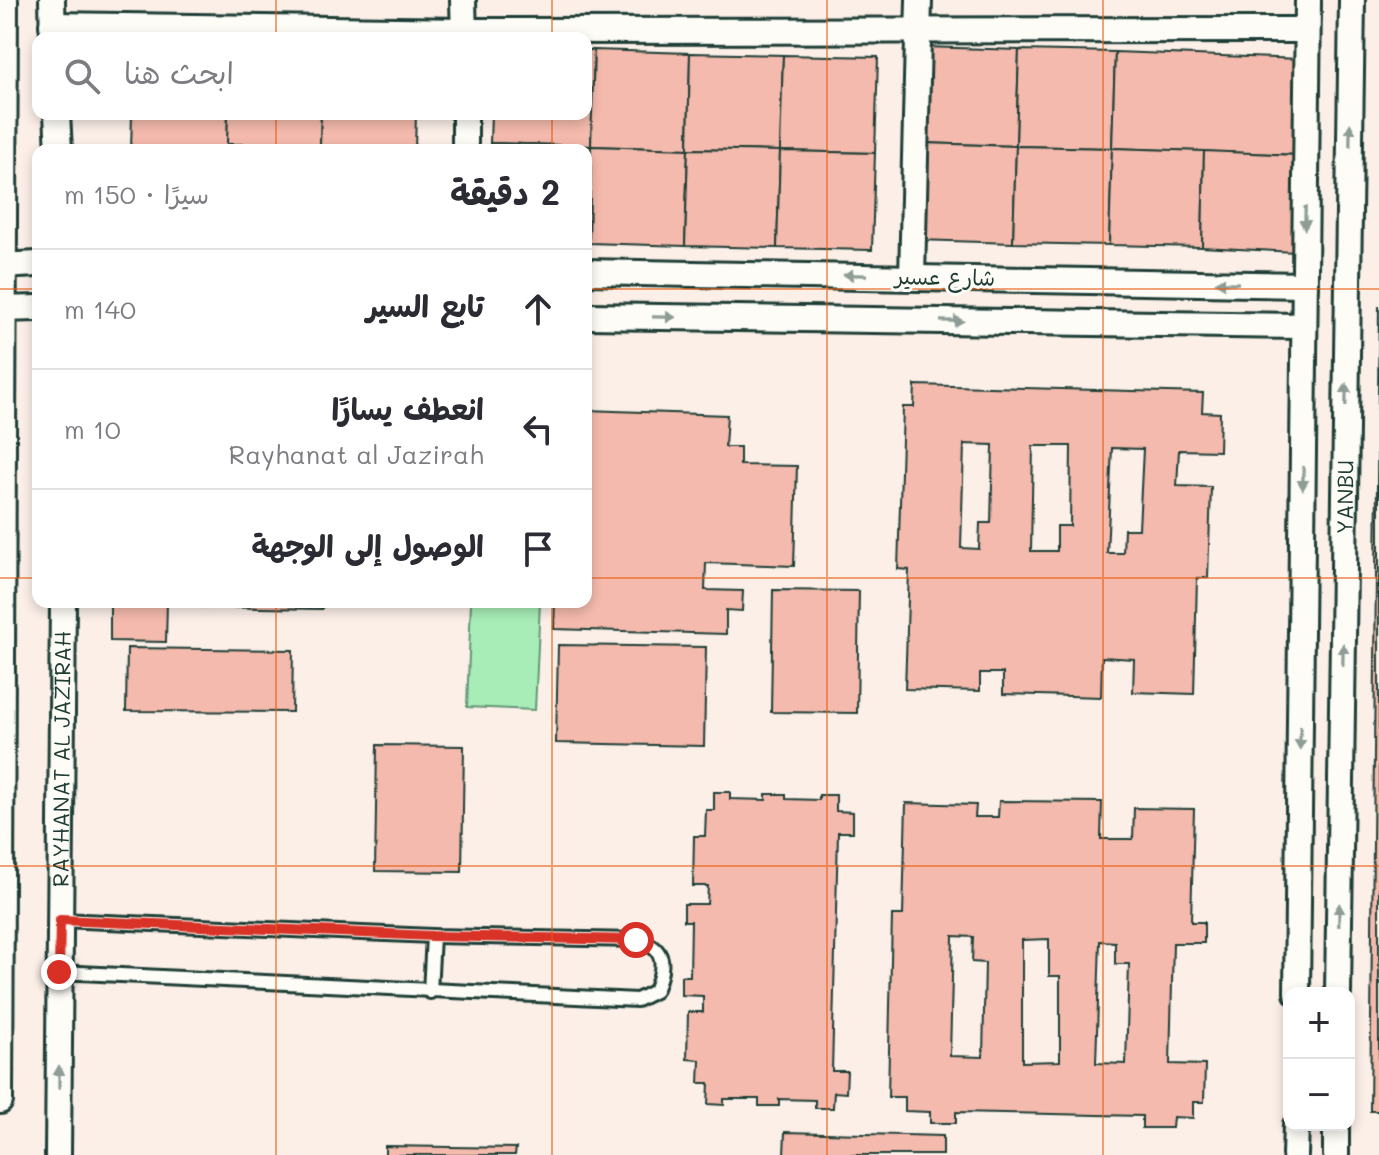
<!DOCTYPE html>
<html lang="ar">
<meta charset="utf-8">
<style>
:root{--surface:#fff;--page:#f7f7f7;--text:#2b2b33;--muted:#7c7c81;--line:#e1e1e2}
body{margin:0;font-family:Mali,"Playpen Sans Arabic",sans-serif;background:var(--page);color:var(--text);direction:rtl}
.controls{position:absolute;right:24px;bottom:24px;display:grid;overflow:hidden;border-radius:16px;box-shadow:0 4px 12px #0003}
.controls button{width:72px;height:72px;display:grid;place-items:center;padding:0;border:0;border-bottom:2px solid var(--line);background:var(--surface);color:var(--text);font:40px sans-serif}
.stop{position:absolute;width:24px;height:24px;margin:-18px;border:6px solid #d93025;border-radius:50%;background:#fff}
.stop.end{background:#d93025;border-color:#fff;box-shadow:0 2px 8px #0008}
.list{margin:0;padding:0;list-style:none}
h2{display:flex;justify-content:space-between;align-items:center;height:104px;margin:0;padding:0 32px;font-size:34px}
h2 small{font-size:26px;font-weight:400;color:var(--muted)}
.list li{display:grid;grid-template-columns:52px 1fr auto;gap:24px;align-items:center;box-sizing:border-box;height:120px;padding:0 32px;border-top:2px solid var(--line)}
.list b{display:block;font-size:30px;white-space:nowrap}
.list p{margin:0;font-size:26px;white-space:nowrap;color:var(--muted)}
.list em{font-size:26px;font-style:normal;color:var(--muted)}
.icon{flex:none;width:44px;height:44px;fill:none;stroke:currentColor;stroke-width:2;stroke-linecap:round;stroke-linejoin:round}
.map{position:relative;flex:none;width:1379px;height:1155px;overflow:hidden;direction:ltr}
.search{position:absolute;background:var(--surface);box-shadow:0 4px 12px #0003;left:32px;top:32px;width:560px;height:88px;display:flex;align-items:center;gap:20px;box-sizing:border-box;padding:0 28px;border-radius:16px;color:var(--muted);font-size:30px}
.panel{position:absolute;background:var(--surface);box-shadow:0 4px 12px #0003;left:32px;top:144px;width:560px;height:464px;border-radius:16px;direction:rtl}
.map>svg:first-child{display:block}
.green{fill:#a8edb8;stroke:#649576;stroke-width:2}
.building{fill:#f4baad;stroke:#1f3d34;stroke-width:2;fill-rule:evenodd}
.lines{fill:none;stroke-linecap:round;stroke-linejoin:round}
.service-casing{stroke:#1f3d34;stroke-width:18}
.minor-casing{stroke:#1f3d34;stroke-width:30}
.service{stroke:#fdfcf7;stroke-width:12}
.minor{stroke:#fdfcf7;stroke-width:24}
.oneway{fill:#8e9c96}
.route{stroke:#d93025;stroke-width:10}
.grid{fill:none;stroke:#e8590c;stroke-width:2;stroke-opacity:0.55}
.labels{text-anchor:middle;stroke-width:6;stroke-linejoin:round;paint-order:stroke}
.street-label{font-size:22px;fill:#1f3d34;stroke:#fdfcf7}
</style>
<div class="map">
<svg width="1379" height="1155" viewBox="0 0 1379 1155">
<rect width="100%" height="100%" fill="#fbefe8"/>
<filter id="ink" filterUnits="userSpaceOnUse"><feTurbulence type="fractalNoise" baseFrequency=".0125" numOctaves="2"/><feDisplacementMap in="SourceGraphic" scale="16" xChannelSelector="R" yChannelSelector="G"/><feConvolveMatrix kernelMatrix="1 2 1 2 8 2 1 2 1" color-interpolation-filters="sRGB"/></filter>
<g filter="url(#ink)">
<!-- green -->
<polygon class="green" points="471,602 540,602 535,710 467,707"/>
<!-- building -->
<g class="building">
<polygon points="924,47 1019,50 1016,146 921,143"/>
<polygon points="586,50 594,50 591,146 490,143 491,114 586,114"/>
<polygon points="594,50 690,53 688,149 591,146"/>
<polygon points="1019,50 1115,52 1112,148 1016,146"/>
<polygon points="1115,52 1301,59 1298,155 1112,148"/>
<polygon points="690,53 783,55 780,151 688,149"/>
<polygon points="783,55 878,57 875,153 780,151"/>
<polygon points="132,114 228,114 227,150 131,150"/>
<polygon points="228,114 321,114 320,146 227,144"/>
<polygon points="321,114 416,114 415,149 320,146"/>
<polygon points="490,143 591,146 589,243 586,243 586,150 490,150"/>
<polygon points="921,143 1016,146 1013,243 918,240"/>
<polygon points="227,144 320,146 320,150 227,150"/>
<polygon points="320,146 415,149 415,150 320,150"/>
<polygon points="591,146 688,149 685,246 589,243"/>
<polygon points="1016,146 1112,148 1109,245 1013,243"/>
<polygon points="1112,148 1204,151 1202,247 1109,245"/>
<polygon points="688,149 780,151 777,248 685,246"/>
<polygon points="780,151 875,153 872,250 777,248"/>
<polygon points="1204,151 1298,155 1295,252 1202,247"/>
<polygon points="1379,306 1379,1111 1370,1111"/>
<path d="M915 385 1203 393 1202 412 1220 413 1219 451 1179 450 1177 486 1211 487 1208 578H1197L1194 694 1133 692 1134 659 1102 657 1101 697 1003 694V673H980V691L905 689 909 570 898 569 903 407H914ZM964 444 993 445 991 523H980L979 549 961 548ZM1033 446H1071L1070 526H1057V551H1031ZM1112 448 1143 449 1139 529H1124L1123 553H1107Z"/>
<polygon points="586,410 727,415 725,447 740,447 740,465 797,466 794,566 706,563 705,590 743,591 742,611 726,610 726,634 554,629 555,602 586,602"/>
<polygon points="773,590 859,591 857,713 771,712"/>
<polygon points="110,602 167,602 166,642 110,641"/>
<polygon points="201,602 323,602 322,609 201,607"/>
<polygon points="558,645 706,647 704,746 556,743"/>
<polygon points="127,648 293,650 292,712 126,711"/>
<polygon points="377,745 464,746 462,872 375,871"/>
<polygon points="714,792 730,792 730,799 766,800 766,794 786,794 786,799 819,800 819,795 836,795 836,811 853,812 853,832 838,832 832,1071 847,1071 846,1093 834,1092 833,1108 815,1108 815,1100 779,1099 779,1106 759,1106 759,1099 724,1099 724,1105 708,1104 709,1083 699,1083 700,1060 687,1059 688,1012 703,1012 703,996 681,995 681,976 690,976 691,921 684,921 684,904 707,904 708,886 693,886 694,836 705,836 706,810 714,810"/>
<path d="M999 801 1102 802 1101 839H1133L1134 808 1194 809 1191 922H1204V943H1173L1170 1064 1205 1065 1204 1102H1193V1118L1173 1117 1172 1128H1142V1116L956 1112V1123H930V1112L905 1111V1097H888L892 915H903L906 803 976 805 975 817H998ZM953 936 973 937 972 962 985 963 983 1057 950 1056ZM1049 939V976H1060V1061L1022 1062V940ZM1100 941 1115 942V964H1129L1126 1064 1096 1063Z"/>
<polygon points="785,1132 943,1136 943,1155 784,1155"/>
<polygon points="385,1146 516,1148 515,1155 385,1155"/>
</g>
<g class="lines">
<defs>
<g id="service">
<path d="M59 972 637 1000 655 991C665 966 667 947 636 940L433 936 60 920"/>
<polyline points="430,992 433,936"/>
</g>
<g id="minor">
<polyline points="52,0 53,38"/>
<polyline points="463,0 464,38"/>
<polyline points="52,25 464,31 1307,30"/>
<polyline points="57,114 59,150"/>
<polyline points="465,114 465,150"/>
<polyline points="0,266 38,264"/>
<polyline points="586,272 1305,285"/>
<polyline points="912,276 919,0"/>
<polyline points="0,309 38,308"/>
<polyline points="586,316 1304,326"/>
<polyline points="1297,993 1308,0"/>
<path id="s1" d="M1338 993 1352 0"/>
<polyline points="0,1101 5,0"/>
<path id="s2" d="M58 1155 63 602"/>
<polyline points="1295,1155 1296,1125"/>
<polyline points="1336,1155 1336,1125"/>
</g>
</defs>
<!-- service casing -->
<use href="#service" class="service-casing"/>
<!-- minor casing -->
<use href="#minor" class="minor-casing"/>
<!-- service -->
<use href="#service" class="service"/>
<!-- minor -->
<use href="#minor" class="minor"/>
</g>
<!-- one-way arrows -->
<defs><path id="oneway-solid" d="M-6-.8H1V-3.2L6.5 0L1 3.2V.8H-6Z" transform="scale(2)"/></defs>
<g class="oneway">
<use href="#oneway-solid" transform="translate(1350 135) rotate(-89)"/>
<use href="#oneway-solid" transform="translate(1305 218) rotate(91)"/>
<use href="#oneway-solid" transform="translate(855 275) rotate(-179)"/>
<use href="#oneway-solid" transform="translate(1227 283) rotate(-179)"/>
<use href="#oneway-solid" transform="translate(664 317) rotate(1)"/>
<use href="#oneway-solid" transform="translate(952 321) rotate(1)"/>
<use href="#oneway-solid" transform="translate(1346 395) rotate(-89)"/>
<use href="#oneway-solid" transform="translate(1303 478) rotate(91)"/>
<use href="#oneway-solid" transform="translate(1343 655) rotate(-89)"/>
<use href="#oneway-solid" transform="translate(1300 738) rotate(91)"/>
<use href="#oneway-solid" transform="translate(1339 915) rotate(-89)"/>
<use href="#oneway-solid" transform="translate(59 1077) rotate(-90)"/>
</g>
</g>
<g class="lines" filter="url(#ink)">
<!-- route -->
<polyline class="route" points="59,972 60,920 433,936 636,940"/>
</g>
<!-- grid -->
<path class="grid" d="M276 0V38M552 0V38M827 0V1155M1103 0V1155M276 114V150M552 114V150M0 289H38M586 289H1379M0 578H38M586 578H1379M276 602V1155M552 602V1155M0 866H1379"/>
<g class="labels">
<!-- street labels -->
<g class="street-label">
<text transform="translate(945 277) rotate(1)" y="8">شارع عسير</text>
<text dy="8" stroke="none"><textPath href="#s1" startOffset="496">YANBU</textPath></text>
<text dy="8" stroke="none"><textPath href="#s2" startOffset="396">RAYHANAT AL JAZIRAH</textPath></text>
</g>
</g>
</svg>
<div class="controls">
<button>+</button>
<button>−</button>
</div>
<div class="stop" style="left:636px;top:940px"></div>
<div class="stop end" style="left:59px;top:972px"></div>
<div class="search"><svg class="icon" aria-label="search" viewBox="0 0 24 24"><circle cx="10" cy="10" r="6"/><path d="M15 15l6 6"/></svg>ابحث هنا</div>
<section class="panel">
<h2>2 دقيقة<small>سيرًا · 150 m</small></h2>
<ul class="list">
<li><svg class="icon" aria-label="ahead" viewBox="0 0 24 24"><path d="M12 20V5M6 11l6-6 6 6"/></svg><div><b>تابع السير</b></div><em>140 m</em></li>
<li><svg class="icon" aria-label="left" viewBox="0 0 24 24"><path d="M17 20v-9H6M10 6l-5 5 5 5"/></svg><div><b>انعطف يسارًا</b><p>Rayhanat al Jazirah</p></div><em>10 m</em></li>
<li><svg class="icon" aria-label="arrive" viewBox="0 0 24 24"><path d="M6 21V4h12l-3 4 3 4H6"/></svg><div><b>الوصول إلى الوجهة</b></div></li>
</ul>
</section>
</div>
